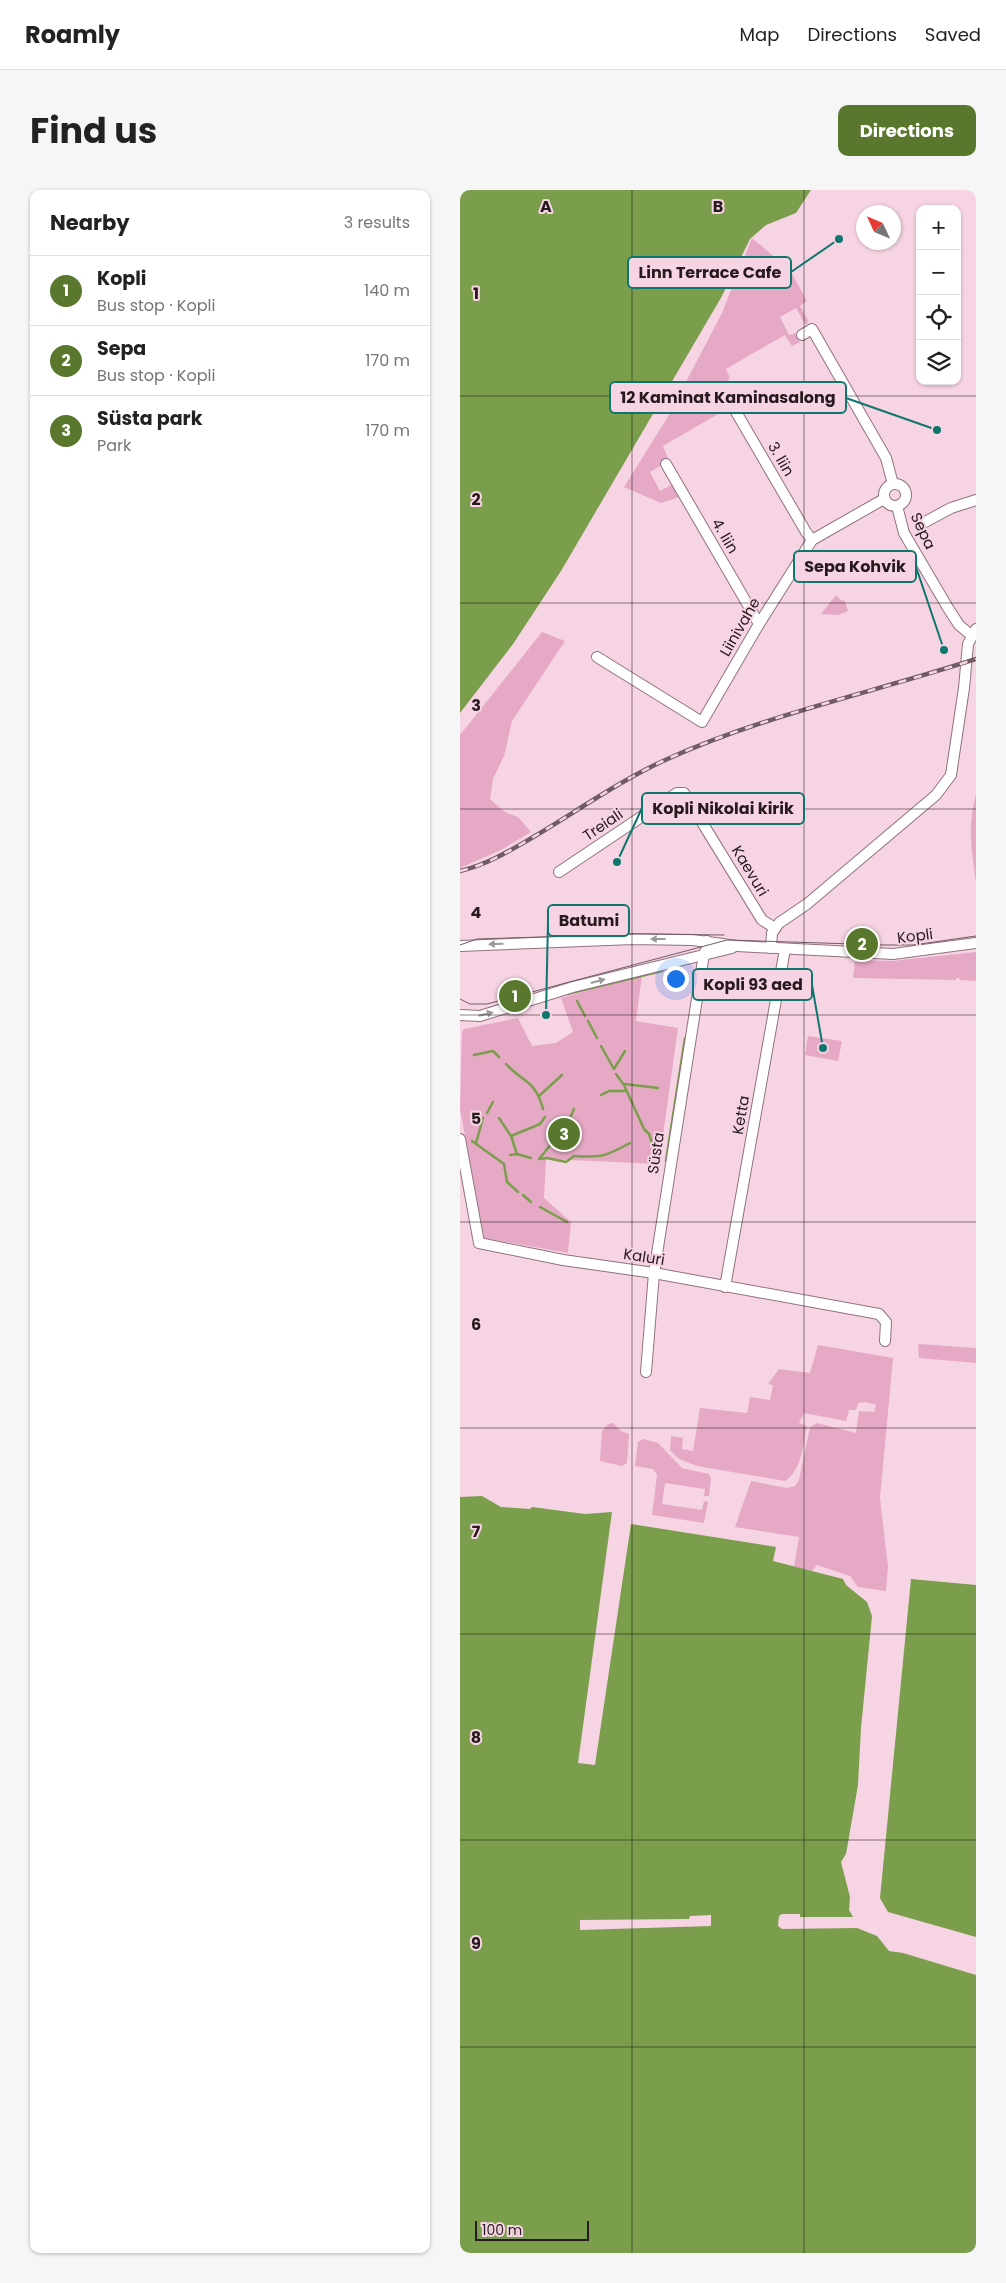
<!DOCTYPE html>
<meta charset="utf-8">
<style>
:root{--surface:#fff;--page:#f6f6f6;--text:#222;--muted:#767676;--line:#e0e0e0;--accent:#59772d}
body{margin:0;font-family:Poppins,sans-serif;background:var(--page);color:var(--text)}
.controls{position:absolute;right:15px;top:15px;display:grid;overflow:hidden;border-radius:10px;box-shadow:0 1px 4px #0004}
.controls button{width:45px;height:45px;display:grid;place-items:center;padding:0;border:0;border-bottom:1px solid var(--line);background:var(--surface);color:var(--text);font:25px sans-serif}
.compass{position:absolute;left:396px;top:15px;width:45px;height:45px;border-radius:50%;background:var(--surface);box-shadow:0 1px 4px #0004;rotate:314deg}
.scale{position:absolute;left:15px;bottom:12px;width:114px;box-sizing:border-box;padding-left:5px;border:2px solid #261a1f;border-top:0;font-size:14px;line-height:18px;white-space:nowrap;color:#261a1f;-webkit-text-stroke:4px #f7d4e3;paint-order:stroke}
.you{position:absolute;left:215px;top:788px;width:18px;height:18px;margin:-12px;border:4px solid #fff;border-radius:50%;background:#1a73e8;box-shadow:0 0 0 8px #1a73e833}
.badge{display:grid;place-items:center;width:32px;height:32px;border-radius:50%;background:var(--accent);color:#fff;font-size:16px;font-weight:700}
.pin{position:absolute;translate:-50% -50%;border:2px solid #fff;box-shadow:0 1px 5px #0006}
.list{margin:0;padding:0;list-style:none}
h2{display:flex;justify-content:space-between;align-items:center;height:65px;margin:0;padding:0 20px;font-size:21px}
h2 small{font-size:16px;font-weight:400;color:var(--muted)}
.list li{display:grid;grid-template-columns:32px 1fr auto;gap:15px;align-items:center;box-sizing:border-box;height:70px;padding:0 20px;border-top:1px solid var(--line)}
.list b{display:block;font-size:19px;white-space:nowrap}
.list p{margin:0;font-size:16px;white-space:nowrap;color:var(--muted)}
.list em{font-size:16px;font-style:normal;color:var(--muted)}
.icon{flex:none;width:28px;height:28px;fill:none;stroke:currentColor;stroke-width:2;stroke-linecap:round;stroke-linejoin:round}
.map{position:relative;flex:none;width:516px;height:2063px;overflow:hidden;border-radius:10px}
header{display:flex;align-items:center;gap:30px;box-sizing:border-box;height:70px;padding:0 25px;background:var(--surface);border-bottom:1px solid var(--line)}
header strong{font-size:24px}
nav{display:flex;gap:28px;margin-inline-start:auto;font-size:18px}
.intro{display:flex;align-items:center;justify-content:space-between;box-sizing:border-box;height:120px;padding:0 30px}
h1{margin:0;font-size:35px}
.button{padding:12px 22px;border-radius:10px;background:var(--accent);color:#fff;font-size:18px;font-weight:700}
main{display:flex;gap:30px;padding:0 30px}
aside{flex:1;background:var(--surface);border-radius:10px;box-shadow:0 1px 4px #0004}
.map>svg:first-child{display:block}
.green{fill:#e5a9c5}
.water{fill:#7a9e4b;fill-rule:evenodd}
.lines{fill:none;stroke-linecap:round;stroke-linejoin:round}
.stream{stroke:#7a9e4b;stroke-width:2.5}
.minor-casing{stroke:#91717f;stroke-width:12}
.minor{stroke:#fff;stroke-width:10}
.tram{stroke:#705c65;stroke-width:1}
.rail-casing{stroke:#705c65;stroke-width:4.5}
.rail{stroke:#f7d4e3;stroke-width:2.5;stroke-dasharray:8;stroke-linecap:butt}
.oneway{fill:#9d989a}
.grid{fill:none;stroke:#261a1f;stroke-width:1;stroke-opacity:0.55}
.labels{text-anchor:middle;stroke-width:4;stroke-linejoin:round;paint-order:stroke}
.street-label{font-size:15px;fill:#261a1f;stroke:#f7d4e3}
.grid-label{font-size:16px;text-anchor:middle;font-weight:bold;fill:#261a1f;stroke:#f7d4e3;stroke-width:4;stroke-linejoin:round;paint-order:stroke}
.leader{fill:none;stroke:#0f766e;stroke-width:2}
.callout-dot{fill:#0f766e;stroke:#f7d4e3;stroke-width:2}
.callout{fill:#f7d4e3;stroke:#0f766e;stroke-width:2}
.callout-label{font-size:16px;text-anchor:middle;font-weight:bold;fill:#261a1f}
</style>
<header>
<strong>Roamly</strong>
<nav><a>Map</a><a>Directions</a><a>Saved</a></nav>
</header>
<div class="intro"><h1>Find us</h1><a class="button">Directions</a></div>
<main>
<aside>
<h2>Nearby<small>3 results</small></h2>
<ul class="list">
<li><span class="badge">1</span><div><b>Kopli</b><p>Bus stop · Kopli</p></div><em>140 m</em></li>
<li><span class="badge">2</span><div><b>Sepa</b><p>Bus stop · Kopli</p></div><em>170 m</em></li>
<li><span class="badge">3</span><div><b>Süsta park</b><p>Park</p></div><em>170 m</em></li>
</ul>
</aside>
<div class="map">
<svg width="516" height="2063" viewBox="0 0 516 2063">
<rect width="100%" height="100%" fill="#f7d4e3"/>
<!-- green -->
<g class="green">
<polygon points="292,48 330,80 347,111 340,116 348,130 347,134 345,134 336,118 320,127 329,145 335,143 340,152 332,156 325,145 266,179 270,188 268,190 270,194 266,196 263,192 249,200 259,219 263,221 203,256 209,271 190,282 200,301 213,294 220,304 219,307 201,313 164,297 207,228 262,123"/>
<polygon points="376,405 382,411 384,410 388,421 378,425 361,424"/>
<polygon points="82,442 105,451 52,531 44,566 33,589 30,609 45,622 58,627 71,642 41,660 0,678 0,545"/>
<path d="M516 604V693C512 660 507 638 516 604Z"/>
<polygon points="516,762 516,791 500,790 499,788 496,788 496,790 393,788 395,770 432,771"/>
<polygon points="182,785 176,831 218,838 199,974 86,969 84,1008 111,1032 108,1063 24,1048 0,919 2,842 4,839 58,828 72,856 96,853 113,842 101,808"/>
<polygon points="348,846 382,851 378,871 345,865"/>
<polygon points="458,1154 516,1158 516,1173 459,1168"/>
<path d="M358 1155 433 1168 420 1308 428 1377 426 1401 398 1397 390 1386 357 1375 352 1381 334 1377 339 1347 275 1337 291 1291 327 1298 335 1296 339 1290 350 1237 357 1233 396 1243 399 1221 414 1222 416 1215 405 1212 398 1213 396 1220H389L386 1231 344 1223 339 1233 347 1236C343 1254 342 1281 325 1291L237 1276 219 1269 210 1260 211 1246 223 1248 222 1259 233 1261 240 1218 287 1223 290 1207 310 1210 313 1195 308 1194 319 1179 350 1183Z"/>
<polygon points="153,1233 161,1241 169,1244 167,1273 162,1276 140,1271 142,1241 148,1234"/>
<polygon points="183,1249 198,1253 222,1278 249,1284 251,1289 249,1306 244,1306 245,1299 205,1293 202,1314 242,1320 244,1311 248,1312 244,1333 192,1325 197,1285 193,1279 175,1276 178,1252"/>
</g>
<!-- water -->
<g class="water">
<polygon points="0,0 351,0 336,23 306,35 290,49 262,106 101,381 53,454 0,523"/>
<path d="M22 1306 41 1317 70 1319 72 1317 125 1324 152 1322 118 1573 135 1575 171 1334 316 1357 313 1371 383 1389 386 1395 407 1412 412 1426 401 1538 398 1595 386 1664 381 1672 390 1707 389 1720 393 1727H340V1724H322L319 1726 318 1736 322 1739 397 1738 417 1746 429 1761 443 1763 516 1785V2063H0V1307ZM251 1725V1736L120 1740V1730L229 1729 230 1726Z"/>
<polygon points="451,1389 516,1395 516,1747 428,1722 420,1708"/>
</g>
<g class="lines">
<!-- stream -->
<g class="stream">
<polyline points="107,804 202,781"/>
<polyline points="117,811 125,826"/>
<polyline points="128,831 137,848"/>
<polyline points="141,856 154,879 165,861"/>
<polyline points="14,865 33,861 39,867"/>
<path d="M46 874C63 893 75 889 83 919"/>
<polyline points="156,884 164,895 184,939 189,944 192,953"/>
<polyline points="165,894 198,898"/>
<polyline points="141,905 149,901 166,901"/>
<polyline points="79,906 102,885"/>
<polyline points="27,923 33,912"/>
<polyline points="39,928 51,946 57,964"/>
<polyline points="110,928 114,919"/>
<polyline points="51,946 80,934 85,927"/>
<polyline points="12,951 44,974 47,992 58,1002"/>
<polyline points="16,953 23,928"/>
<polyline points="50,965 57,964 71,968"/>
<polyline points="80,968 107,934"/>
<path d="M79 969 87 968 106 972 114 966C142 968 146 966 170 953"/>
<polyline points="206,971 225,848"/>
<polyline points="63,1005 71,1012"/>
<polyline points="80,1017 107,1032"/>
</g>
<defs>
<g id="minor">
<polyline points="342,145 352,139 426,268 433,294"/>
<polyline points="265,203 346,342 352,350"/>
<polyline points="206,274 299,434"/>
<circle cx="435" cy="305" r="11"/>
<polyline points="437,316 444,343 488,418 499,435 511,445"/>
<polyline points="465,332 491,318 516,310"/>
<polyline points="137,467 242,532 299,434 352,350 424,309"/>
<polyline points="99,682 217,603 224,603 302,730 315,738"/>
<polyline points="0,756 173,749 233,750 277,756 433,764 516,753"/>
<polyline points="311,758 312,743 319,733 347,714 476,605 491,585 504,498 508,454 516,439"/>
<polyline points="0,825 20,826 113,797 272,758"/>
<polyline points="0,949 19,1053 103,1070 194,1083 419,1124 426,1132 425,1151"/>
<polyline points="265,1097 325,759"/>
<polyline points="186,1182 194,1083 244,764 248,756 247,751"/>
</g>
</defs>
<!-- minor casing -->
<use href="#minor" class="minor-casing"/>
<!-- minor -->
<use href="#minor" class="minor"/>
<!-- tram -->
<g class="tram">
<polyline points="0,755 17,749 177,744 264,745"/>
<polyline points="0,809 10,814 27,814 267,750 425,755 453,755 516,746"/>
</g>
<defs>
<path id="rail" d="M0 681C27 675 51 660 75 646 117 621 158 592 203 571 303 525 412 503 516 469"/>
</defs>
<!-- rail casing -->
<use href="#rail" class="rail-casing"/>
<!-- rail -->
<use href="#rail" class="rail"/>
</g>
<!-- one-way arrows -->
<defs><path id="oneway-solid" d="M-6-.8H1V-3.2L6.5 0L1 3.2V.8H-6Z" transform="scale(1.25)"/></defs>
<g class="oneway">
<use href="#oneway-solid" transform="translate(198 749) rotate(-180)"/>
<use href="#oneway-solid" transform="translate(36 754) rotate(178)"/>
<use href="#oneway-solid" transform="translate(138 791) rotate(-15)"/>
<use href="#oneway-solid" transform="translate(26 824) rotate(-13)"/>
</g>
<!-- grid -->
<path class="grid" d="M172 0V2063M344 0V2063M0 206H516M0 413H516M0 619H516M0 825H516M0 1032H516M0 1238H516M0 1444H516M0 1650H516M0 1857H516"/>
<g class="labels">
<!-- street labels -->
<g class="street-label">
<text transform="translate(321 269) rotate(60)" y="5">3. liin</text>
<text transform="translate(463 341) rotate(65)" y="5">Sepa</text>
<text transform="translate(265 346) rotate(60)" y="5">4. liin</text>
<text transform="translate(280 437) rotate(-60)" y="5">Liinivahe</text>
<text transform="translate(143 635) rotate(-34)" y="5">Treiali</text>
<text transform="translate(290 681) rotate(59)" y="5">Kaevuri</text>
<text transform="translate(455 746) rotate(-7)" y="5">Kopli</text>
<text transform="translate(281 925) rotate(-80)" y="5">Ketta</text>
<text transform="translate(196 963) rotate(-81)" y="5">Süsta</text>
<text transform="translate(184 1067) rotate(9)" y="5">Kaluri</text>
</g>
</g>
<g class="grid-label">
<text x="86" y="22">A</text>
<text x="258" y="22">B</text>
<text x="16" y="109">1</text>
<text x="16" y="315">2</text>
<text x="16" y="521">3</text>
<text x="16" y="728">4</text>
<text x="16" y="934">5</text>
<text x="16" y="1140">6</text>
<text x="16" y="1347">7</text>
<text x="16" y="1553">8</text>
<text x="16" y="1759">9</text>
</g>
<!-- callouts -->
<path class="leader" d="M379 49L331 82M477 240L386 208M484 460L456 377M157 672L182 618M86 825L88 730M363 858L352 795"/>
<g class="callout-dot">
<circle cx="379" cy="49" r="5"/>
<circle cx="477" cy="240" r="5"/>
<circle cx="484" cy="460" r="5"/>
<circle cx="157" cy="672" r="5"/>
<circle cx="86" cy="825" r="5"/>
<circle cx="363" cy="858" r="5"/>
</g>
<g class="callout">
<rect x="168" y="67" width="163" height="31" rx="5"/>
<rect x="150" y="192" width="236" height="31" rx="5"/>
<rect x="334" y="361" width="122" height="31" rx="5"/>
<rect x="182" y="603" width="162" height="31" rx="5"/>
<rect x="88" y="715" width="81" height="31" rx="5"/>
<rect x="233" y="779" width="119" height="31" rx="5"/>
</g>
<g class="callout-label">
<text x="250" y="88">Linn Terrace Cafe</text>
<text x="268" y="213">12 Kaminat Kaminasalong</text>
<text x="395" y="382">Sepa Kohvik</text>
<text x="263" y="624">Kopli Nikolai kirik</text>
<text x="129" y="736">Batumi</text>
<text x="293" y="800">Kopli 93 aed</text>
</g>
</svg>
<div class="controls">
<button>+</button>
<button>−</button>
<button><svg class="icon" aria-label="locate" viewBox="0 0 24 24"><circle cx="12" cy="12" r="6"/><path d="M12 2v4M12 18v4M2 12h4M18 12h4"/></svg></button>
<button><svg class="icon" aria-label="layers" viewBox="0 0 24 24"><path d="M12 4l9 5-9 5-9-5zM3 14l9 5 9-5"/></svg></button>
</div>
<svg class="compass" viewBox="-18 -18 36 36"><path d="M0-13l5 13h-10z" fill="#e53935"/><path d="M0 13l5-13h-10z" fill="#767676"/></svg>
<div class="scale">100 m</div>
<div class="you"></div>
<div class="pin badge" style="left:55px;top:806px">1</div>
<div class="pin badge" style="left:402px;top:754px">2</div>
<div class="pin badge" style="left:104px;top:944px">3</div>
</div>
</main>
